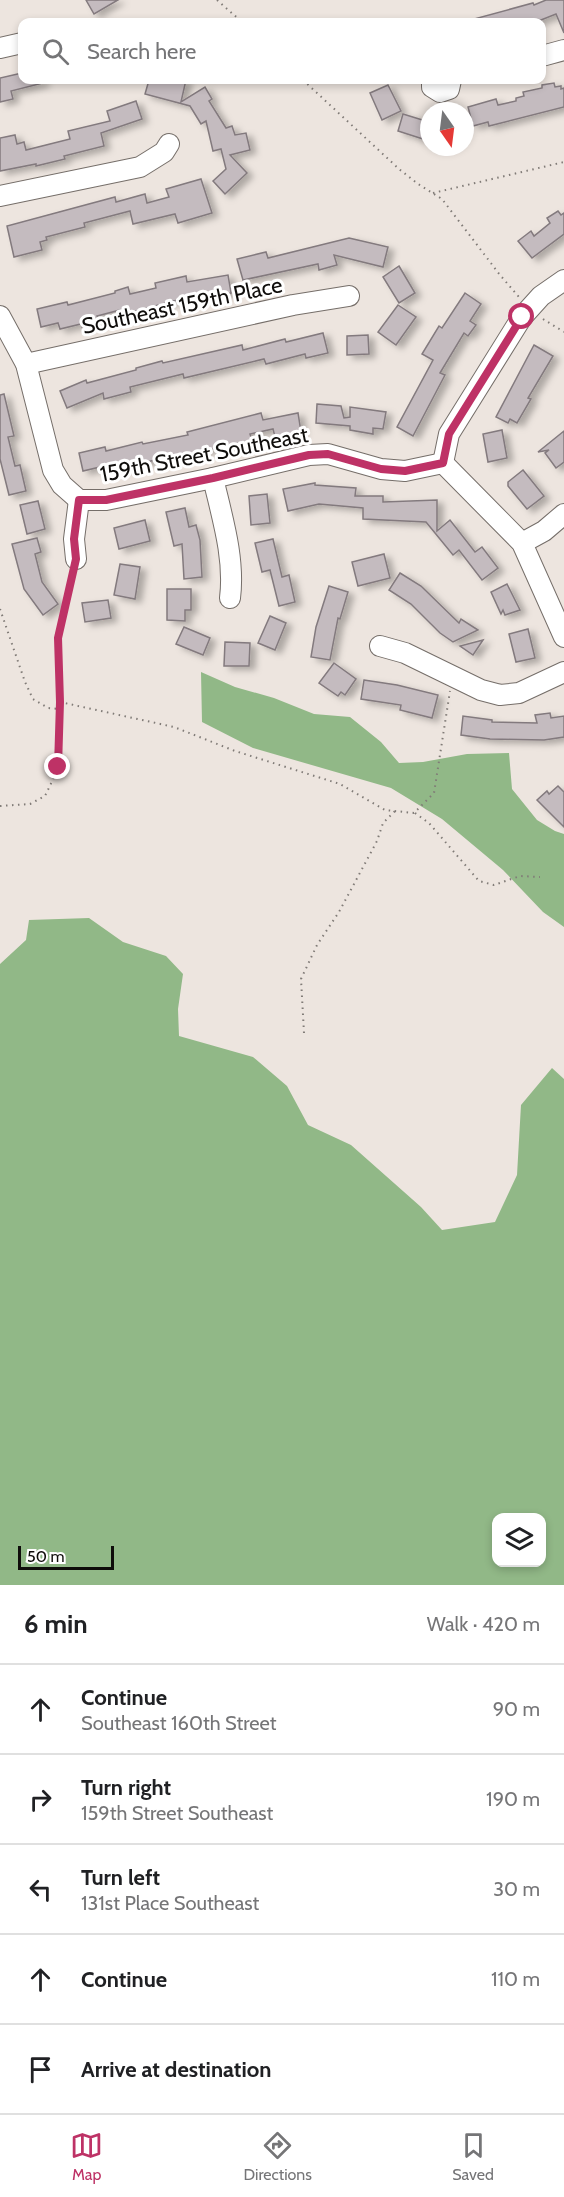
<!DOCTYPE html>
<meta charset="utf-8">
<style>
:root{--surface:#fff;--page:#f6f6f6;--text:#202124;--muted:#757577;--line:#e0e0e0;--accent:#be3266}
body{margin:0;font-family:Cabin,sans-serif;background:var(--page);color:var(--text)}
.controls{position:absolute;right:18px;bottom:18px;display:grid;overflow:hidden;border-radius:12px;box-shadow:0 3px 9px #0003}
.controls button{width:54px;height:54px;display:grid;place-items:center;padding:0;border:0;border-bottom:2px solid var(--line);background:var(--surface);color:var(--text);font:30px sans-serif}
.compass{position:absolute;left:420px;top:102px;width:54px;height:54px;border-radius:50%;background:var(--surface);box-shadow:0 3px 9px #0003;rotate:166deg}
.scale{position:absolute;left:18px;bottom:15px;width:96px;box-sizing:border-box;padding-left:6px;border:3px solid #0f0d0b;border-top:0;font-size:16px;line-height:21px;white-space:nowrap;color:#0f0d0b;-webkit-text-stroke:4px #fff;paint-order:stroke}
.stop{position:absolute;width:18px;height:18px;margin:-14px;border:4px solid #be3266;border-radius:50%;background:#fff}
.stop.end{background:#be3266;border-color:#fff;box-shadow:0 2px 6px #0008}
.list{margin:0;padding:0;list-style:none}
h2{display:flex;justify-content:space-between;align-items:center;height:78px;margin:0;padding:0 24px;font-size:26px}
h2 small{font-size:20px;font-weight:400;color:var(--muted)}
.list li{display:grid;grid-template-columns:39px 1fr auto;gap:18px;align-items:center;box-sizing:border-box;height:90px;padding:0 24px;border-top:2px solid var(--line)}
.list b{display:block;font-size:22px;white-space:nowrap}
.list p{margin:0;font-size:20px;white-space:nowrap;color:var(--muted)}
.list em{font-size:20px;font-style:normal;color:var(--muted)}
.icon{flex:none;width:33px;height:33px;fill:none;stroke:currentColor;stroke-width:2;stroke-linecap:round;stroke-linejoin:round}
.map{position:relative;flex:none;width:564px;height:1585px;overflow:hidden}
.search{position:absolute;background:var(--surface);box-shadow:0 3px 9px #0003;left:18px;right:18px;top:18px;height:66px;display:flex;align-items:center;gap:15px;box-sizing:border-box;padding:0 21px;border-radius:12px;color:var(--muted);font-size:22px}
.sheet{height:528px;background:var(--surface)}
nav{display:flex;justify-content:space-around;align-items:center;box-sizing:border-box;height:84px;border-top:2px solid var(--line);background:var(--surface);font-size:16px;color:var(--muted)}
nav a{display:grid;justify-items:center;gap:3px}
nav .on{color:var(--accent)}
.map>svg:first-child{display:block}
.forest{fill:#91b887;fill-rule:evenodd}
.building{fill:#c4bbbf;stroke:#837a7e;stroke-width:1.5;filter:url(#shadow)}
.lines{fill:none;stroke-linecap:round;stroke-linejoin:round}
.minor-casing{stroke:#756e69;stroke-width:22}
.path{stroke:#807b77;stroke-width:2;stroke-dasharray:1.5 4.5;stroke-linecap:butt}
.minor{stroke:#fff;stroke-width:20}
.route{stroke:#be3266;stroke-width:8}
.labels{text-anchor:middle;stroke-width:6;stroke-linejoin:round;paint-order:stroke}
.street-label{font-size:22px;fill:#0f0d0b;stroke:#fff}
</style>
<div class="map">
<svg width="564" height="1585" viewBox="0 0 564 1585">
<defs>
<filter id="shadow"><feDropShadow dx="6" dy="3.5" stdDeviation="3" flood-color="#0004"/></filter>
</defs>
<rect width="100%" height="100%" fill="#ede5df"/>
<!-- forest -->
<g class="forest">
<polygon points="201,672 235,687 274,698 314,714 350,717 381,742 399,763 423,762 467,754 509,753 512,789 537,820 555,831 564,834 564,927 543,912 503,870 442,819 391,788 253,748 202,722"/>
<path d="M89 918 123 942 166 956 183 974 178 1009 179 1036 253 1057 287 1086 308 1125 351 1145 421 1207 442 1230 495 1222 517 1175 521 1105 552 1068 564 1079V1585H0V964L26 940 29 920ZM496 1518H542V1562H496Z"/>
</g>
<!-- building -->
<g class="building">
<polygon points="86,0 118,0 94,14"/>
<polygon points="546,0 564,0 564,33 556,14 536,22 474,22 474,19 533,3 534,5"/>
<polygon points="22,73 22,80 43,80 43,83 11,91 13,99 0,102 0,78"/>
<polygon points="149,80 186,80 181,102 205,87 212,99 209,101 226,128 232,126 235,135 246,133 250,150 230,155 247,173 225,194 213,181 226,169 221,149 213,151 206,121 201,124 190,106 145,94"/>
<polygon points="554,83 555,87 561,86 561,89 564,88 564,107 489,126 488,122 473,126 468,107 496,99 498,105 516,101 516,98 524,96 523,92 542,88 542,85"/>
<polygon points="388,85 401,111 382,120 370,93"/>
<polygon points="136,101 142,119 101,133 104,146 64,156 65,159 36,166 36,164 0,171 0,138 15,135 17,144 24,142 26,150 70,139 68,131 110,121 107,111"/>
<polygon points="403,114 429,122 423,139 398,131"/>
<polygon points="201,179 212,213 178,223 175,214 133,224 130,211 84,223 85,227 46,237 47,240 40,242 42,250 14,257 7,226 115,197 116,202 145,194 147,203 169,197 166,189"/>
<polygon points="558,211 561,215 564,213 564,234 532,258 518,241 531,231 534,236 550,223 547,218"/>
<polygon points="349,238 388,247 383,267 334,255 337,265 319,270 318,264 243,280 237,259 266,252 268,258"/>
<polygon points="399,266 415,293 399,303 383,277"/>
<polygon points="228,275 231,293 205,297 204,293 121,315 120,310 97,316 99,322 82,327 81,324 60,329 58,323 41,327 37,309 67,302 68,305 115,293 115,291 128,287 130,294 156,288 155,283 186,276 187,282"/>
<polygon points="465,293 481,304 470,321 476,325 468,336 464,333 440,373 445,375 413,436 397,427 433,360 422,354 439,326 442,328"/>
<polygon points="398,305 416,317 396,345 378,332"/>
<polygon points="323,333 328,353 306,358 305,354 266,364 264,359 184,378 183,374 130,387 131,392 104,399 103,393 67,408 60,391 86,380 87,383 136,370 136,368 162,361 163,363 242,345 243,350 285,339 286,342"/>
<polygon points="368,335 369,354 347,355 347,336"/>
<polygon points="534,345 553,356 528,398 531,399 517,423 510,419 508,423 496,417"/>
<polygon points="4,394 14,436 8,437 15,466 20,465 26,491 9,495 0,459 0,395"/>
<polygon points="317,404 341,406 344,418 350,417 350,407 386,412 383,429 373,428 373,434 350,430 350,426 316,423"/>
<polygon points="261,413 263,420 298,413 301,432 275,437 273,429 250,434 252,440 192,454 155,460 119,469 117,463 83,471 79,453 105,447 106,451 142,442 143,444 188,435 187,432"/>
<polygon points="502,430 507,458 488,462 483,434"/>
<polygon points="564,431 564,462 556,468 545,453 549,450 538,452"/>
<polygon points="523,470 544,496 527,509 508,486 508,482"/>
<polygon points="315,483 315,485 356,488 355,496 383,496 383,502 437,500 437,531 450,520 475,552 482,547 498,568 482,580 459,550 453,555 426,522 363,519 363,508 319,504 288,511 283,489"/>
<polygon points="267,494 270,523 251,525 249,496"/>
<polygon points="38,501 45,529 27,534 20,505"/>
<polygon points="185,508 189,527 196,525 200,540 202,577 184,579 182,544 174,546 166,512"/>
<polygon points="145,520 150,541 119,549 114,528"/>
<polygon points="37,538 41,552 35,554 42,582 58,604 43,615 24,589 12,544"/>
<polygon points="273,539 282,577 289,575 295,602 279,606 270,570 262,572 255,543"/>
<polygon points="384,554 390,578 358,586 352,562"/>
<polygon points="120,564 140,567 135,599 114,595"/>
<polygon points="400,573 421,586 459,623 461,619 478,630 453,642 440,633 411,604 389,590"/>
<polygon points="507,584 520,610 505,615 503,610 501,614 491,592"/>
<polygon points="329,586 348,592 340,619 338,618 330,660 311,657 316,627"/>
<polygon points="167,589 191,589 191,610 185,610 185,621 167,620"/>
<polygon points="108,600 111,618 85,622 82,603"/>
<polygon points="270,616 286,623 275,650 258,643"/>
<polygon points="184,627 210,638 203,655 176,644"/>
<polygon points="528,629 535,658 516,662 509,634"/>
<polygon points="483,640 473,655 460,646"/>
<polygon points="225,642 250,643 249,666 224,666"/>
<polygon points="334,663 356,679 345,695 341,692 338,696 319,683"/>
<polygon points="364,680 397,685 438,695 432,718 400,710 401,705 361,699"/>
<polygon points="550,713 551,718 564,716 564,737 544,740 490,739 461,735 463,716 492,720 492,722 537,723 535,715"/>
<polygon points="558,786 564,792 564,827 537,800 547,791 549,794"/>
</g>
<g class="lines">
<defs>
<g id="minor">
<polyline points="0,48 22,43"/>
<polyline points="542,56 564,50"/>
<polyline points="432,80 432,87 440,92 449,89 451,80"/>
<polyline points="0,196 140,167 164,152 169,144"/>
<polyline points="0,316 26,364 53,470 62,485 79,500"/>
<polyline points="26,364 293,305 349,296"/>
<polyline points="443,463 449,434 522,317 541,296 564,280"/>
<polyline points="443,463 522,543 564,637"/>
<path d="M213 478C222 517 235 558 230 598"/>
<polyline points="79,500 106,500 213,478 309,455 328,454 381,469 405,471 443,463"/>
<polyline points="522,543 544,531 564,514"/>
<polyline points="76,559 74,539 79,500"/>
<polyline points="380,646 405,653 481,690 500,695 519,693 564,672"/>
</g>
</defs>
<!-- minor casing -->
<use href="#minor" class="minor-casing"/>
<!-- path -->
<g class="path">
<polyline points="217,0 242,22"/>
<polyline points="303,80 399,169 418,184 442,199 500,275 519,297"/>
<polyline points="433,193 564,162"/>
<polyline points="543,319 564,332"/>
<polyline points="0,609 25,682 33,699 48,708 60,709"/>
<polyline points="60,702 174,727 235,751 340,784 385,810 414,813 434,793 450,691"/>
<polyline points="0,806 30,804 45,796 59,767 60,702 58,638 73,573"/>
<polyline points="415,813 429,823 479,881 494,885 520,876 540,877"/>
<polyline points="304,1033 301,979 317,945 339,912 377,841 383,823 395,811"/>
</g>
<!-- minor -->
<use href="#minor" class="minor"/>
</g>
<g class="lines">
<!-- route -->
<polyline class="route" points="58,767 60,702 58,638 76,559 74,539 79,500 106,500 213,478 309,455 328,454 381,469 405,471 443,463 449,434 522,317"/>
</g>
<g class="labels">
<!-- street labels -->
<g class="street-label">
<text transform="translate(182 305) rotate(-12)" y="8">Southeast 159th Place</text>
<text transform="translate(204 454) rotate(-11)" y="8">159th Street Southeast</text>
</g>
</g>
</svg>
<div class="controls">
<button><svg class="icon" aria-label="layers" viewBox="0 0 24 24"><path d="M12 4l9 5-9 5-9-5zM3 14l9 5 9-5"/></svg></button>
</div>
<svg class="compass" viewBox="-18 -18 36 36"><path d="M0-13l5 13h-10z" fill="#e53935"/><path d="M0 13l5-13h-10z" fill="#757577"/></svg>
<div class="scale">50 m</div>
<div class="stop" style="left:522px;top:317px"></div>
<div class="stop end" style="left:58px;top:767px"></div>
<div class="search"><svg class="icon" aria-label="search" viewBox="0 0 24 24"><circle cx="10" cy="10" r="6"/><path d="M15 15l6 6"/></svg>Search here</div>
</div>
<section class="sheet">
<h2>6 min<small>Walk · 420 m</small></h2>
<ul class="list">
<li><svg class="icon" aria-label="ahead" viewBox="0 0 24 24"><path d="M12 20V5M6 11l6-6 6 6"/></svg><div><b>Continue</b><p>Southeast 160th Street</p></div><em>90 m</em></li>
<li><svg class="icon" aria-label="right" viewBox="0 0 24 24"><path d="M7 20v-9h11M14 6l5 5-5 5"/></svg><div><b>Turn right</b><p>159th Street Southeast</p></div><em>190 m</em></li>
<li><svg class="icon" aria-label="left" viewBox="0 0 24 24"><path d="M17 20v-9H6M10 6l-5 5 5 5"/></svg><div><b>Turn left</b><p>131st Place Southeast</p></div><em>30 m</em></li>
<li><svg class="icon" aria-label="ahead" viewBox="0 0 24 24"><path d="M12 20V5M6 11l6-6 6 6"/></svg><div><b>Continue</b></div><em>110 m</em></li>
<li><svg class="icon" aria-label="arrive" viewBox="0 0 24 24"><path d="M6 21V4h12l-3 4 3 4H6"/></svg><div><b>Arrive at destination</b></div></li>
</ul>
</section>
<nav>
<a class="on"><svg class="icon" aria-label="map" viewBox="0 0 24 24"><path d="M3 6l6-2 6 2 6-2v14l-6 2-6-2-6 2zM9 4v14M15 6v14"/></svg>Map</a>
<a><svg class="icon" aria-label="directions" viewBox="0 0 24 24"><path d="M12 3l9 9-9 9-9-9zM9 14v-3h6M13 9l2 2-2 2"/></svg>Directions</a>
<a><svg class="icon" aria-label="saved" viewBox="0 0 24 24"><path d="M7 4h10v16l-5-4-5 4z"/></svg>Saved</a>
</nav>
